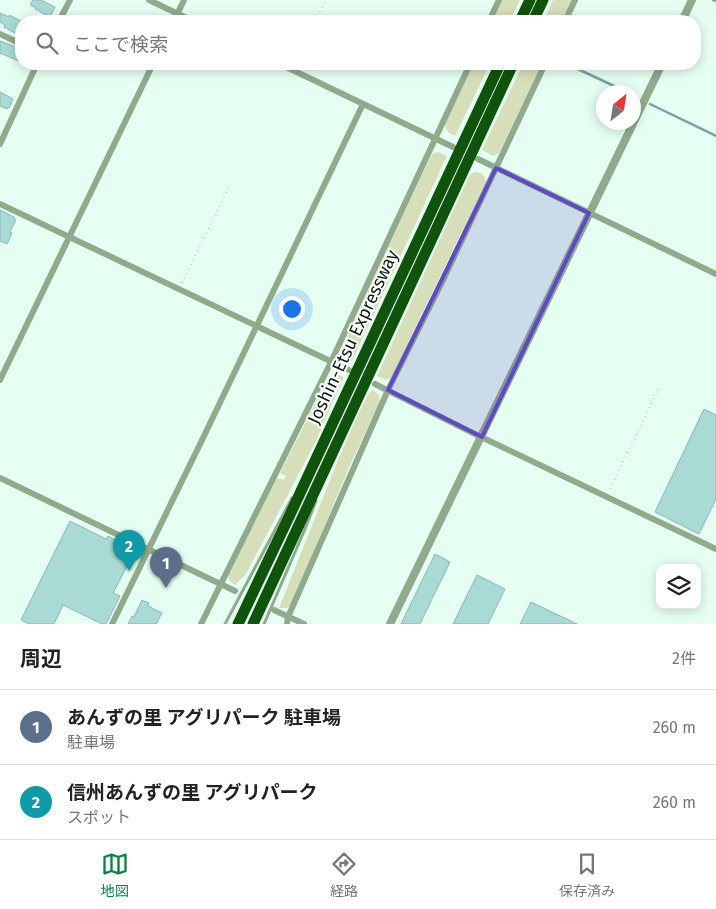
<!DOCTYPE html>
<html lang="ja">
<meta charset="utf-8">
<style>
:root{--surface:#fff;--page:#f2f2f2;--text:#222;--muted:#767676;--line:#e0e0e0;--accent:#0b8043}
body{margin:0;font-family:"Fira Sans","Noto Sans JP",sans-serif;background:var(--page);color:var(--text)}
.controls{position:absolute;right:15px;bottom:15px;display:grid;overflow:hidden;border-radius:10px;box-shadow:0 2px 12px #0003}
.controls button{width:45px;height:45px;display:grid;place-items:center;padding:0;border:0;border-bottom:1px solid var(--line);background:var(--surface);color:var(--text);font:25px sans-serif}
.compass{position:absolute;left:596px;top:85px;width:45px;height:45px;border-radius:50%;background:var(--surface);box-shadow:0 2px 12px #0003;rotate:30deg}
.you{position:absolute;left:291px;top:308px;width:18px;height:18px;margin:-12px;border:4px solid #fff;border-radius:50%;background:#1a73e8;box-shadow:0 0 0 8px #1a73e833}
.badge{display:grid;place-items:center;width:32px;height:32px;border-radius:50%;background:var(--accent);color:#fff;font-size:16px;font-weight:700}
.pin{position:absolute;translate:-50% -41px;filter:drop-shadow(0 1px 2px #0008)}
.pin::after{content:'';position:absolute;top:26px;width:18px;height:15px;background:inherit;clip-path:polygon(0 0,100% 0,50% 100%)}
.list{margin:0;padding:0;list-style:none}
h2{display:flex;justify-content:space-between;align-items:center;height:65px;margin:0;padding:0 20px;font-size:21px}
h2 small{font-size:16px;font-weight:400;color:var(--muted)}
.list li{display:grid;grid-template-columns:32px 1fr auto;gap:15px;align-items:center;box-sizing:border-box;height:75px;padding:0 20px;border-top:1px solid var(--line)}
.list b{display:block;font-size:19px;white-space:nowrap}
.list p{margin:0;font-size:16px;white-space:nowrap;color:var(--muted)}
.list em{font-size:16px;font-style:normal;color:var(--muted)}
.icon{flex:none;width:28px;height:28px;fill:none;stroke:currentColor;stroke-width:2;stroke-linecap:round;stroke-linejoin:round}
.map{position:relative;flex:none;width:716px;height:624px;overflow:hidden}
.search{position:absolute;background:var(--surface);box-shadow:0 2px 12px #0003;left:15px;right:15px;top:15px;height:55px;display:flex;align-items:center;gap:12px;box-sizing:border-box;padding:0 18px;border-radius:20px;color:var(--muted);font-size:19px}
.sheet{height:215px;background:var(--surface)}
nav{display:flex;justify-content:space-around;align-items:center;box-sizing:border-box;height:70px;border-top:1px solid var(--line);background:var(--surface);font-size:14px;color:var(--muted)}
nav a{display:grid;justify-items:center;gap:2px}
nav .on{color:var(--accent)}
.map>svg:first-child{display:block}
.green{fill:#d6dfb9}
.lines{fill:none;stroke-linecap:round;stroke-linejoin:round}
.stream{stroke:#75a1a8;stroke-width:2.5}
.building{fill:#aadad6;stroke:#8ab8b5}
.path{stroke:#99afa5;stroke-width:1;stroke-dasharray:1 4;stroke-linecap:butt}
.service{stroke:#8fab8c;stroke-width:3}
.minor{stroke:#8fab8c;stroke-width:6}
.tertiary{stroke:#8fab8c;stroke-width:8}
.motorway{stroke:#10530c;stroke-width:11}
.marked{fill:#5f4ac3;fill-opacity:0.2;stroke:#5f4ac3;stroke-width:4;stroke-linejoin:round}
.labels{text-anchor:middle;stroke-width:4;stroke-linejoin:round;paint-order:stroke}
.street-label{font-size:18px;fill:#0e1d17;stroke:#fff}
</style>
<div class="map">
<svg width="716" height="624" viewBox="0 0 716 624">
<rect width="100%" height="100%" fill="#e6fff3"/>
<!-- green -->
<g class="green">
<polygon points="501,0 520,0 510,21 491,21"/>
<polygon points="553,0 572,0 562,21 543,21"/>
<path d="M472 64H490L455 136C448 133 446 131 445 123Z"/>
<polygon points="523,64 542,64 499,153 493,156 482,150"/>
<path d="M438 152 447 156 352 361C344 362 341 357 341 350L384 255 388 256 389 253 386 251 432 154Z"/>
<path d="M474 172C482 172 484 174 486 182L391 378 386 380 377 376 469 176Z"/>
<polygon points="334,374 336,374 342,376 343,379 315,443 246,574 235,585 231,582 228,577 277,478 284,480 286,476 280,473 327,380"/>
<polygon points="373,390 379,395 380,402 351,463 291,605 287,608 279,608 340,455 360,410 369,393"/>
</g>
<g class="lines">
<!-- stream -->
<g class="stream">
<polyline points="713,0 716,1"/>
<polyline points="567,64 627,92"/>
<polyline points="634,96 637,97"/>
<polyline points="650,104 716,136"/>
</g>
</g>
<!-- building -->
<g class="building">
<polygon points="33,0 41,0 55,7 50,17 35,9 36,8 30,5"/>
<polygon points="0,13 9,17 9,15 21,21 15,33 4,27 5,25 0,22"/>
<polygon points="0,41 21,49 21,62 0,53"/>
<polygon points="0,92 13,99 9,108 8,107 7,109 0,106"/>
<polygon points="0,210 14,217 14,219 16,220 10,232 12,233 7,244 0,241"/>
<polygon points="704,409 716,415 716,499 699,534 655,512"/>
<polygon points="70,521 106,539 108,536 135,551 113,593 120,596 106,624 102,624 63,605 54,624 29,624 21,620"/>
<polygon points="435,554 450,562 420,624 401,624"/>
<polygon points="477,575 505,589 488,624 453,624"/>
<polygon points="142,600 149,603 148,606 162,613 156,624 128,624 132,616 134,617"/>
<polygon points="531,602 577,624 520,624"/>
</g>
<g class="lines">
<!-- path -->
<g class="path">
<polyline points="315,21 326,0"/>
<polyline points="182,283 230,185"/>
<polyline points="610,489 659,388"/>
</g>
<!-- service -->
<g class="service">
<polyline points="225,624 292,498"/>
<polyline points="264,624 305,529 316,501"/>
</g>
<!-- minor -->
<g class="minor">
<polyline points="149,0 193,21"/>
<polyline points="59,21 70,0"/>
<polyline points="174,21 184,0"/>
<polyline points="489,21 499,0"/>
<polyline points="565,21 575,0"/>
<polyline points="0,34 21,44"/>
<polyline points="280,64 453,147"/>
<polyline points="0,144 37,64"/>
<polyline points="478,159 716,274"/>
<polyline points="0,204 349,370"/>
<polyline points="0,380 153,64"/>
<polyline points="375,384 477,435 716,549"/>
<polyline points="0,478 235,591"/>
<polyline points="274,610 304,624"/>
<polyline points="112,624 204,436 363,104"/>
<polyline points="201,624 331,362 470,64"/>
<polyline points="287,624 288,617 388,390 443,280 545,64"/>
</g>
<!-- tertiary -->
<g class="tertiary">
<polyline points="682,21 692,0"/>
<polyline points="390,624 662,64"/>
</g>
<!-- motorway -->
<g class="motorway">
<polyline points="520,21 530,0"/>
<polyline points="533,21 543,0"/>
<polyline points="238,624 288,519 500,64"/>
<polyline points="253,624 513,64"/>
</g>
</g>
<!-- marked area -->
<path class="marked" d="M496 168 589 213 482 437 388 390Z"/>
<g class="labels">
<!-- street labels -->
<g class="street-label">
<text transform="translate(353 337) rotate(-65)" y="6">Joshin-Etsu Expressway</text>
</g>
</g>
</svg>
<div class="controls">
<button><svg class="icon" aria-label="layers" viewBox="0 0 24 24"><path d="M12 4l9 5-9 5-9-5zM3 14l9 5 9-5"/></svg></button>
</div>
<svg class="compass" viewBox="-18 -18 36 36"><path d="M0-13l5 13h-10z" fill="#e53935"/><path d="M0 13l5-13h-10z" fill="#767676"/></svg>
<div class="you"></div>
<div class="pin badge" style="left:166px;top:588px;background:#5c6f8a">1</div>
<div class="pin badge" style="left:129px;top:571px;background:#0f9aa8">2</div>
<div class="search"><svg class="icon" aria-label="search" viewBox="0 0 24 24"><circle cx="10" cy="10" r="6"/><path d="M15 15l6 6"/></svg>ここで検索</div>
</div>
<section class="sheet">
<h2>周辺<small>2件</small></h2>
<ul class="list">
<li><span class="badge" style="background:#5c6f8a">1</span><div><b>あんずの里 アグリパーク 駐車場</b><p>駐車場</p></div><em>260 m</em></li>
<li><span class="badge" style="background:#0f9aa8">2</span><div><b>信州あんずの里 アグリパーク</b><p>スポット</p></div><em>260 m</em></li>
</ul>
</section>
<nav>
<a class="on"><svg class="icon" aria-label="map" viewBox="0 0 24 24"><path d="M3 6l6-2 6 2 6-2v14l-6 2-6-2-6 2zM9 4v14M15 6v14"/></svg>地図</a>
<a><svg class="icon" aria-label="directions" viewBox="0 0 24 24"><path d="M12 3l9 9-9 9-9-9zM9 14v-3h6M13 9l2 2-2 2"/></svg>経路</a>
<a><svg class="icon" aria-label="saved" viewBox="0 0 24 24"><path d="M7 4h10v16l-5-4-5 4z"/></svg>保存済み</a>
</nav>
